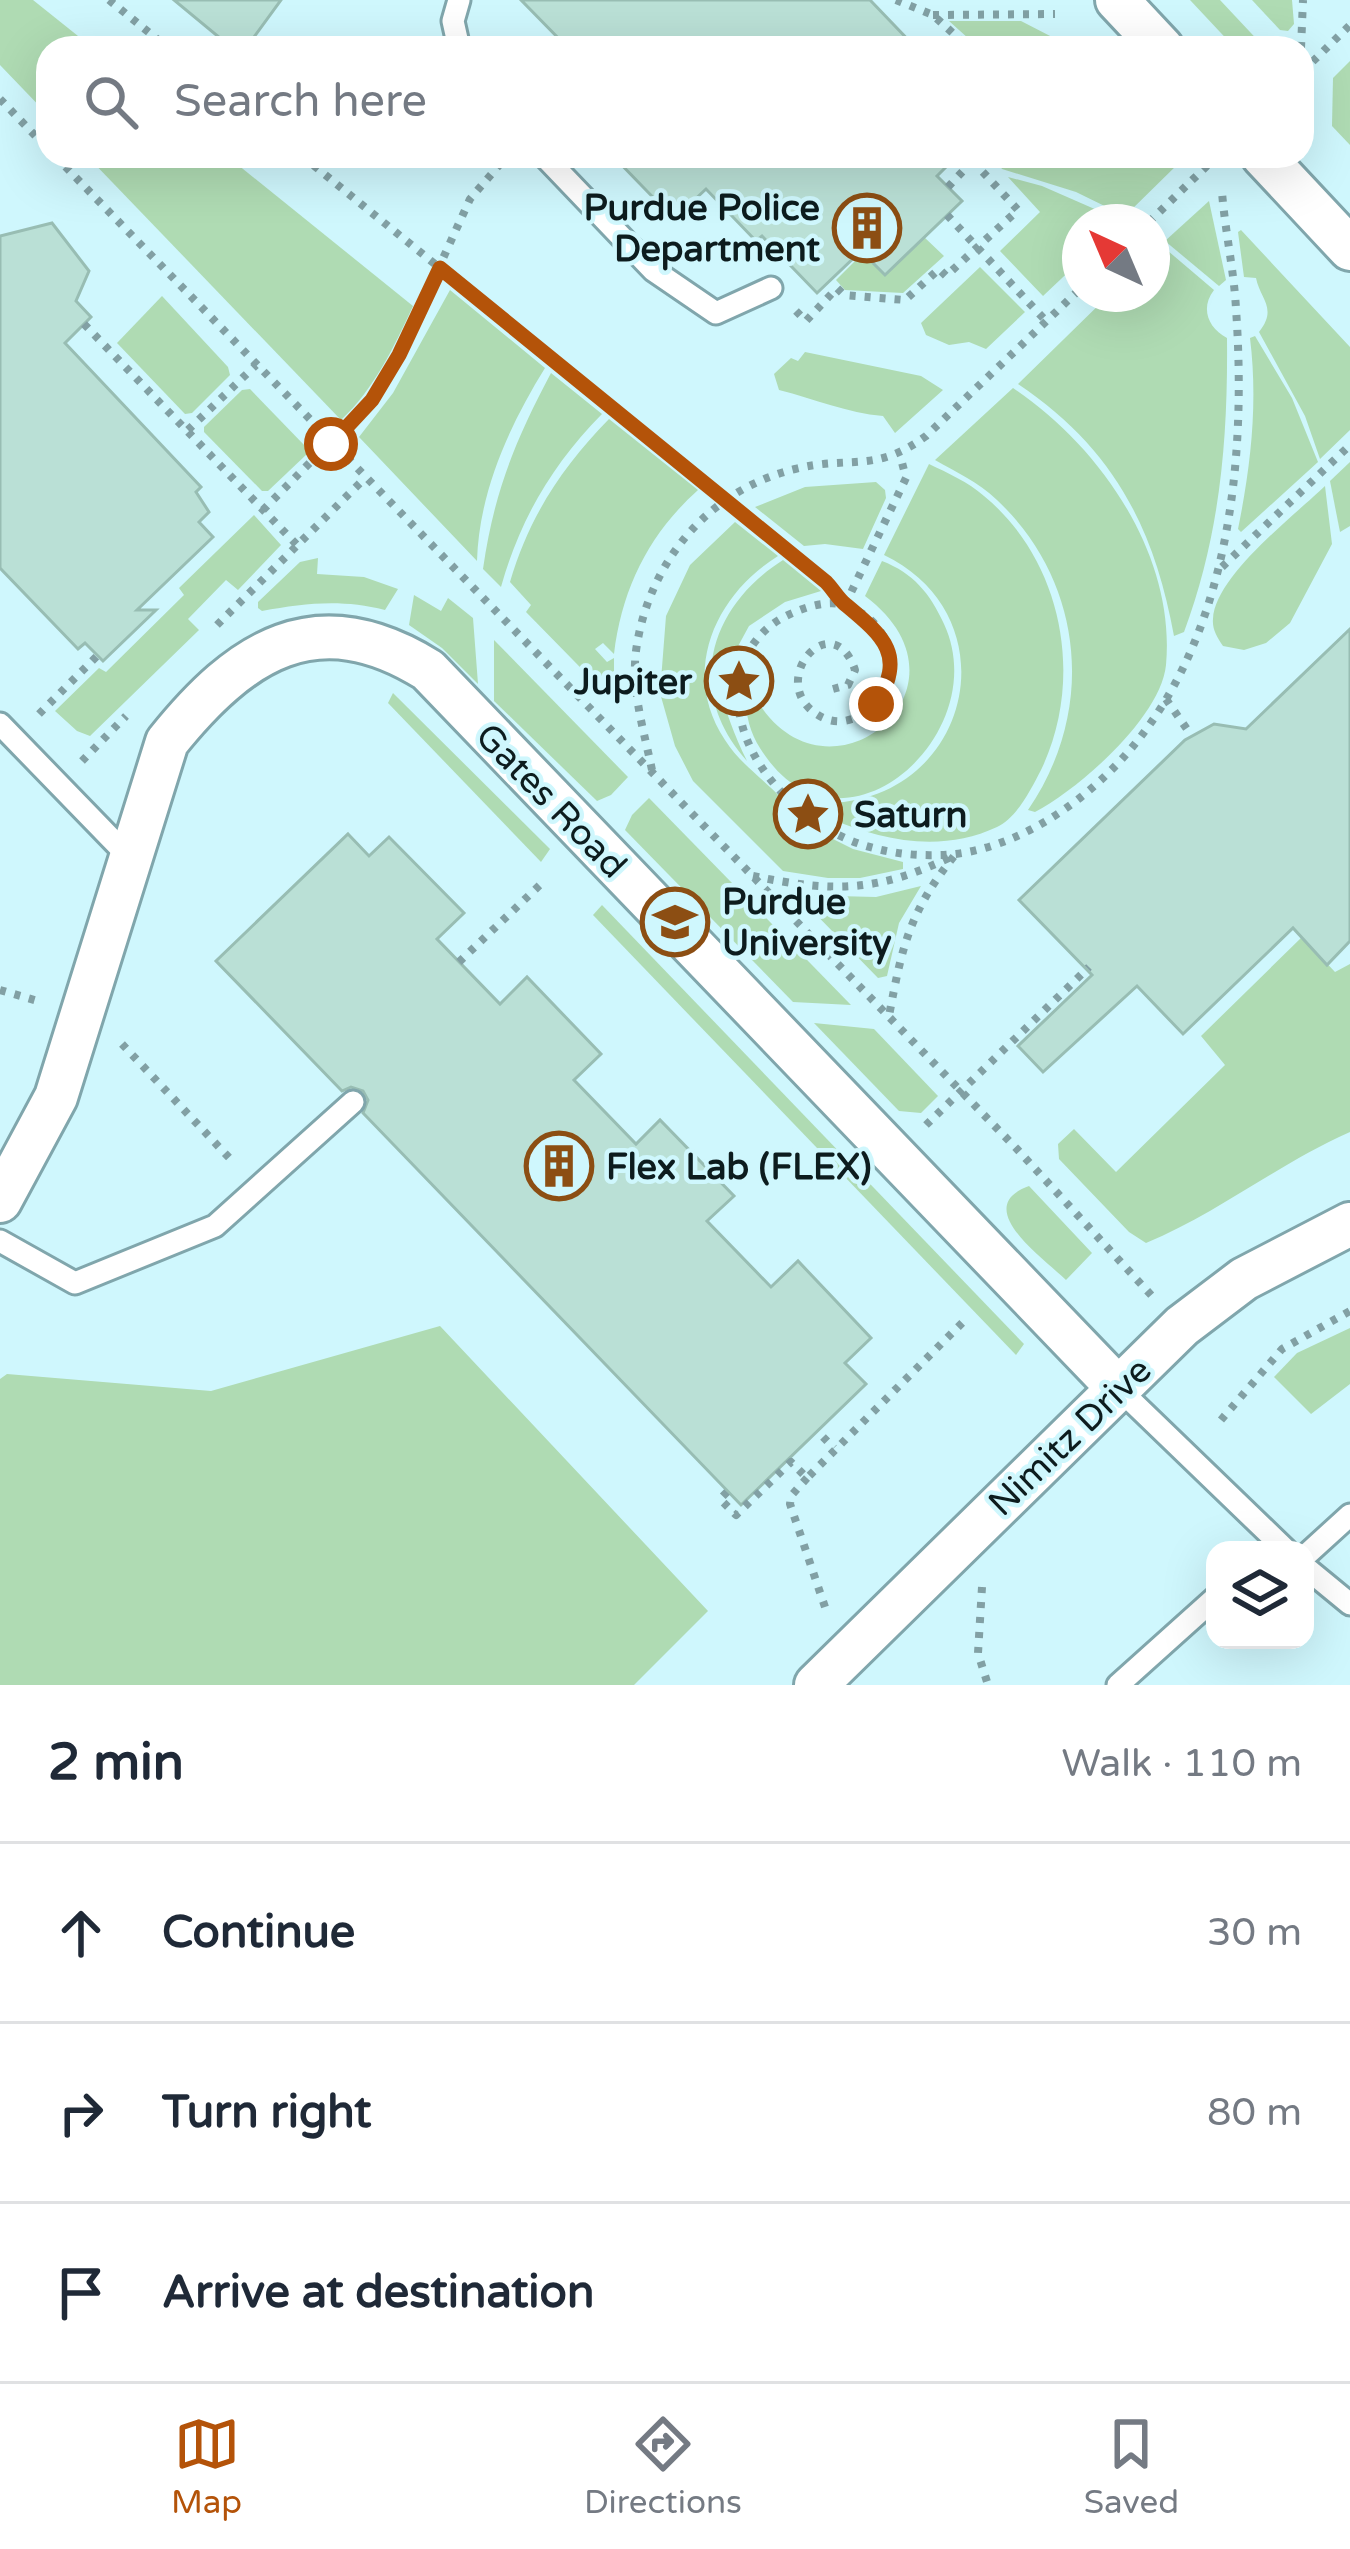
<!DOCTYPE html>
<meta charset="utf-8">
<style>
:root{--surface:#fff;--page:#f2f2f3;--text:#1f2937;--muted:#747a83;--line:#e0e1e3;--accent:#b45309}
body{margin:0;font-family:"Varela Round",sans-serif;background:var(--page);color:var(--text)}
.controls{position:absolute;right:36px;bottom:36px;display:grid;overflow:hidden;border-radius:24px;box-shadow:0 12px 48px #0002}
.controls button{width:108px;height:108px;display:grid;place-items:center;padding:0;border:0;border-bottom:3px solid var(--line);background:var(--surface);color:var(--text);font:60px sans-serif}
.compass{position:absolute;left:1062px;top:204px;width:108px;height:108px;border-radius:50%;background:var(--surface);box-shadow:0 12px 48px #0002;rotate:316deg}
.stop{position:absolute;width:36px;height:36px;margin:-27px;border:9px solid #b45309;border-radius:50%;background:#fff}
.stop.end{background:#b45309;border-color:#fff;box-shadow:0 3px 12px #0008}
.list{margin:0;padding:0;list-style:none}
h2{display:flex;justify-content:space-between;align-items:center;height:156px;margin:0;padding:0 48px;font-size:51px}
h2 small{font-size:39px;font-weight:400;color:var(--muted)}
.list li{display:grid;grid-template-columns:78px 1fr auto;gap:36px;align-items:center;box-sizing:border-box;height:180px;padding:0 48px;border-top:3px solid var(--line)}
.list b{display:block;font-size:45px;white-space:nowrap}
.list em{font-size:39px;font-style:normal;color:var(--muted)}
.icon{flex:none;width:66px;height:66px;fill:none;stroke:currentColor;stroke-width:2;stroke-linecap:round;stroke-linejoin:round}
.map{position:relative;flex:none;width:1350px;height:1685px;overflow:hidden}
.search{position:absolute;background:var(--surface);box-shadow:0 12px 48px #0002;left:36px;right:36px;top:36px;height:132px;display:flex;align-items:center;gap:30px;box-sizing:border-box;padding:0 42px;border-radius:36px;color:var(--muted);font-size:45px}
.sheet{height:696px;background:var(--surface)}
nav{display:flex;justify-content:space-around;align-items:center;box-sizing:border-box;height:168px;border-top:3px solid var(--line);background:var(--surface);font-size:33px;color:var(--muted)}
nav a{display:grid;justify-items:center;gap:6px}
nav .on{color:var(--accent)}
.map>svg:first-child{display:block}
.green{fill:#afdbb3}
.building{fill:#bae0d6;stroke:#98bdb3;stroke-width:3}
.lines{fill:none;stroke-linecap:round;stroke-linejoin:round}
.lane-casing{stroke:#80a6ac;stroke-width:27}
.street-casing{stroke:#80a6ac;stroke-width:48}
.path{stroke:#82a0a4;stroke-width:8;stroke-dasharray:6 9;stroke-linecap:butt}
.lane{stroke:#fff;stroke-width:21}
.street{stroke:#fff;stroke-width:42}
.route{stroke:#b45309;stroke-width:15}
.labels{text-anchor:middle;stroke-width:9;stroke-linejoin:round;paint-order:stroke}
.poi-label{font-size:36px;font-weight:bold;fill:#0d1c1e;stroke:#cff7fd;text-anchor:start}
.street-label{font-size:36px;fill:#0d1c1e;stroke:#cff7fd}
</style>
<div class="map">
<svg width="1350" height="1685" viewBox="0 0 1350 1685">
<rect width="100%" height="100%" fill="#cff7fd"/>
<!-- green -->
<g class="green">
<polygon points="0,0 33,0 93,48 48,48 48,115 0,65"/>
<polygon points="1190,0 1220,0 1265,48 1235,48"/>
<polygon points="1252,0 1292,0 1294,24 1288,31 1280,30"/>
<polygon points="949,21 1021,21 1054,38 1060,37 1072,48 979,48"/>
<polygon points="1350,61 1350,145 1332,126 1333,78"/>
<path d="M87 156H227L413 306C394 347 374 389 341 420Z"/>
<polygon points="994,156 1172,156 1179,163 1125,216 1076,192 1002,169"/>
<polygon points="1008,177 1042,186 1122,221 1080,222 1080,261 1043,296 1000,251 1040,212"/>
<polygon points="1209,201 1226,280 1219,286 1165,241"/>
<path d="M1241 230 1350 347V430L1320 459 1305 416 1259 332C1278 308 1260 299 1256 278L1244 277 1238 232Z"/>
<polygon points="924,237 944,256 903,293 845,290 836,280 863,253 885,275"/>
<path d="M1161 245 1214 290C1200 308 1208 328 1227 338 1228 441 1220 535 1184 632L1174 636C1154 526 1112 447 1018 384L1110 294H1152V253Z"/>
<polygon points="980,267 1025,312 986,349 969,342 949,345 926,335 921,323"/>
<path d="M450 290 545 368C509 426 479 492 477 561L359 437 393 393Z"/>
<polygon points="162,296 228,367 230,375 192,413 185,414 117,343"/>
<path d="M1255 336 1292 398 1318 462 1241 532 1238 529C1251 465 1258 403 1250 338Z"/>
<path d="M805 352 921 376 943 390 895 433 883 416C847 413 815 399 779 390L774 374 791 358 798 361Z"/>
<path d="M551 373 602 414C552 465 520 519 501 587L483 569C494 492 515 441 551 373Z"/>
<path d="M1013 388C1100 446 1176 555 1166 665 1161 717 1079 789 1035 812L1028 810C1096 711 1085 583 997 500 978 482 956 472 935 460Z"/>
<polygon points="250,389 306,447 307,454 268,491 262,491 204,432 204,427 242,390"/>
<path d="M609 419 698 490C649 534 622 588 614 654L603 643 595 649 607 662 614 658V687L620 708 526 612 531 605 510 582C529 517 562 467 609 419Z"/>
<polygon points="1350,462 1350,526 1340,532 1330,481"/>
<path d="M929 464C948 473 968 482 984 496 1063 561 1085 679 1041 770 1031 789 1017 818 997 827 942 853 882 841 829 818V803C971 799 1013 617 884 555Z"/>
<polygon points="876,482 885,490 886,498 863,549 825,544 804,546 755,507 805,487"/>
<path d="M1325 486 1332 544 1290 623 1266 643 1244 650 1223 646C1217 637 1212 629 1213 619 1215 576 1294 516 1325 486Z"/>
<polygon points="254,515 281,545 238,590 226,580 188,619 199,630 90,736 77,731 55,711 99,668 106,672 184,595 179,588"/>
<path d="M735 522 778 556C715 595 680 672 725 740 740 764 764 779 783 800 789 808 787 816 792 825L800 830 813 829 853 849 903 862V869L860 878H828L783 871 693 781 675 746 660 693 666 616 690 565Z"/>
<path d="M318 558 317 574 364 577 398 589 385 610C342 599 305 603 262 611L258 608V602L300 562Z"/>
<path d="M783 560 821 591 785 602 749 626 718 683C725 709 734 735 747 761 684 691 709 607 783 560Z"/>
<path d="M882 561C913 573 930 593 944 624 994 732 849 864 769 761 755 743 747 726 746 703L755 697C824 819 988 688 865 596Z"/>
<polygon points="414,595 441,611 448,598 473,618 478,684 442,648 409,625"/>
<polygon points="494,640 628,777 611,795 597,801 494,701"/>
<polygon points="393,693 550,849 541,862 388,703"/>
<polygon points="649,798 851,1005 793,1002 625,830 632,815"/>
<polygon points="921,886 899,923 887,976 878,978 797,895 876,897"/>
<polygon points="602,905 1024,1344 1016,1355 593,915"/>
<path d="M1302 937 1335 972 1350 964V1132C1278 1164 1218 1213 1146 1243L1129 1232 1059 1159 1058 1144 1074 1129 1116 1172 1225 1065 1201 1036Z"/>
<polygon points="814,1023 874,1029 938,1096 921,1113 899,1111"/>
<path d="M1029 1186 1092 1253 1066 1280C1043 1258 970 1207 1029 1186Z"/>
<polygon points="440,1326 708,1611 634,1685 0,1685 0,1379 7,1374 211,1391"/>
<polygon points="1350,1328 1350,1384 1311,1414 1274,1377 1297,1353"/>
</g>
<!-- building -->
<g class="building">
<polygon points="174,0 281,0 246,48 232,48"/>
<polygon points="521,0 870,0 916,48 568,48"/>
<polygon points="613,156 957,156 937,176 962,201 885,275 861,251 817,293 762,236 756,241 706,189 674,219"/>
<polygon points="52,223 89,271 76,301 91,317 65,343 201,487 196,492 209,512 199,522 213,537 137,610 156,610 103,661 85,643 78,649 0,568 0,236"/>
<polygon points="1350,629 1350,941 1327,965 1293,928 1183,1034 1137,986 1043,1072 1018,1046 1092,975 1019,900 1185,740 1214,724 1246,729"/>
<polygon points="348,834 369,856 389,837 464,913 437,939 500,1004 527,977 601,1054 574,1080 636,1144 660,1120 734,1196 707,1221 771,1287 798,1261 871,1338 845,1363 866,1384 741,1505 363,1113 368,1100 363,1091 351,1087 342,1091 216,961"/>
</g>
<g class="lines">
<defs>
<g id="lane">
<polyline points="459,48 453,21 459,0"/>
<polyline points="544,156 653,270 716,313 771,288"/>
<polyline points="0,724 129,857"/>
<polyline points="0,1241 75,1283 215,1226 353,1102"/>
<polyline points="1117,1387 1286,1550"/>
<polyline points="1305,1556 1350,1515"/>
<polyline points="1305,1567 1350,1604"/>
<polyline points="1118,1685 1215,1598"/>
</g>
<g id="street">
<polyline points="1117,0 1162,48"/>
<polyline points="1263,156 1350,249"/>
<path d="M0 1201 56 1097 167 742C240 651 316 600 428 670L1117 1387"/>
<polyline points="816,1685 1182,1326 1244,1279 1350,1224"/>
</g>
</defs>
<!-- lane casing -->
<use href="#lane" class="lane-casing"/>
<!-- street casing -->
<use href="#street" class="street-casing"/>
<!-- path -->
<g class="path">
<polyline points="109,0 168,48"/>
<polyline points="896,0 933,15 969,48"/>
<polyline points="933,15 1055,14"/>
<polyline points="1301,48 1303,0"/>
<polyline points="1302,72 1350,25"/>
<polyline points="0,99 48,149"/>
<polyline points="55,156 1016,1148 1152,1296"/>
<polyline points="302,156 826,582 845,605 906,478 900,455"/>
<polyline points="948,187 977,156"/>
<polyline points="947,215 1046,321"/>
<polyline points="1149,222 1217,156"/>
<polyline points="796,311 806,321 837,288 844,295 905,300 939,269 946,276 1018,210 968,156"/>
<polyline points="84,324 297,545"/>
<polyline points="188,430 256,365"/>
<polyline points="263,510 372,400 399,355 470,199 507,156"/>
<polyline points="1222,567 1350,445"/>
<polyline points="217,625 365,478"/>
<path d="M833 689 848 685 855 670C834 607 772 673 810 709 865 759 936 643 848 606 832 600 811 605 795 612 769 622 749 642 742 669 721 743 791 819 857 843 883 852 910 856 938 855 990 855 1046 826 1086 793 1225 679 1248 478 1236 309 1234 270 1225 231 1222 192"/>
<polyline points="1166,699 1191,735"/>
<polyline points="39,714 97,656"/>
<polyline points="82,761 126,716"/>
<path d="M652 770C644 731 631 690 636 651 648 563 708 490 795 469 850 455 875 474 926 436L1080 289"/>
<path d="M753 876C835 893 879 892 955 855 909 912 902 947 889 1016"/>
<polyline points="459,962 542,883"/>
<polyline points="0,990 41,1002"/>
<polyline points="122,1044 235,1164"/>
<polyline points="926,1125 1089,967"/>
<polyline points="1221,1420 1282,1349 1350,1311"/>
<polyline points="823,1437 834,1448"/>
<polyline points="807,1478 791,1496 790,1504 826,1610"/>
<polyline points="727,1492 720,1499 736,1515 791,1462 807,1478 964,1321"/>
<polyline points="982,1587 978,1653 988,1685"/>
</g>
<!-- lane -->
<use href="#lane" class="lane"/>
<!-- street -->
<use href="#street" class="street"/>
</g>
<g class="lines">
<!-- route -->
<path class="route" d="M331 444 372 400 399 355 440 268 826 582C833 589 838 599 846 605 883 636 907 655 876 704"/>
</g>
<!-- icons -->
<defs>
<symbol id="building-ring" viewBox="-11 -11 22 22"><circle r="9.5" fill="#cff7fd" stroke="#8c4e13" stroke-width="1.5"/><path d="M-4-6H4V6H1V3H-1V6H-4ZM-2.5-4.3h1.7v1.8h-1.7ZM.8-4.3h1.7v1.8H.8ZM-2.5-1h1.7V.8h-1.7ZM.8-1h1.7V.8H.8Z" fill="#8c4e13"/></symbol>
<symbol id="sight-ring" viewBox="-11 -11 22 22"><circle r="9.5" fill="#cff7fd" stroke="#8c4e13" stroke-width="1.5"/><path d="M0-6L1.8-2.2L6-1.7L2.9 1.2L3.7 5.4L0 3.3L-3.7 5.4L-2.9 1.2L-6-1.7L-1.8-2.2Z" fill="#8c4e13"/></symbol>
<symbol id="university-ring" viewBox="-11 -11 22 22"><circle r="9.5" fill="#cff7fd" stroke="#8c4e13" stroke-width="1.5"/><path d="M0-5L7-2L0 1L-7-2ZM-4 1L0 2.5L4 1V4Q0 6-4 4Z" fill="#8c4e13"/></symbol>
</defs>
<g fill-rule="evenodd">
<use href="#building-ring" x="829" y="190" width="76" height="76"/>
<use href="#sight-ring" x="701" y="643" width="76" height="76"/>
<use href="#sight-ring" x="770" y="776" width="76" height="76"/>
<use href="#university-ring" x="637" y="884" width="76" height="76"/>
<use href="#building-ring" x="521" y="1128" width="76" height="76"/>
</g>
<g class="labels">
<!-- poi labels -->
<g class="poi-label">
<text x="820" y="220" text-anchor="end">Purdue Police<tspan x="820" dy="41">Department</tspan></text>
<text x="692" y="694" text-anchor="end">Jupiter</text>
<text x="854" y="827">Saturn</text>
<text x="722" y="914">Purdue<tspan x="722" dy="41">University</tspan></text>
<text x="606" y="1179">Flex Lab (FLEX)</text>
</g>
<!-- street labels -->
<g class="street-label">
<text transform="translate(552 800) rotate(46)" y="13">Gates Road</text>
<text transform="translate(1069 1436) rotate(-44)" y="13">Nimitz Drive</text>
</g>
</g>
</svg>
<div class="controls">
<button><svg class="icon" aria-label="layers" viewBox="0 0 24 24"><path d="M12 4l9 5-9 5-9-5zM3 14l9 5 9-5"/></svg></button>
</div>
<svg class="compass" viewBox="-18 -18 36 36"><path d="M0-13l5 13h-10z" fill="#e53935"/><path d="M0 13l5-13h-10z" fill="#747a83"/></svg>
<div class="stop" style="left:331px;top:444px"></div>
<div class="stop end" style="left:876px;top:704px"></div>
<div class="search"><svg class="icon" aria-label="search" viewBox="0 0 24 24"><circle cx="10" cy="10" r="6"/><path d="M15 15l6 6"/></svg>Search here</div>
</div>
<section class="sheet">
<h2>2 min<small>Walk · 110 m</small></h2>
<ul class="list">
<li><svg class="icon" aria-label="ahead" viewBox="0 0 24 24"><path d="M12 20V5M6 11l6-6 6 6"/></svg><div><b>Continue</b></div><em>30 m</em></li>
<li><svg class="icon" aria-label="right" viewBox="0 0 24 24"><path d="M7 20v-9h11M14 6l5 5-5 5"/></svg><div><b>Turn right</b></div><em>80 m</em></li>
<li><svg class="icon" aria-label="arrive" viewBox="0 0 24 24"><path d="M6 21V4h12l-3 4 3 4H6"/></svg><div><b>Arrive at destination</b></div></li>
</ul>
</section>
<nav>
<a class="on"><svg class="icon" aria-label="map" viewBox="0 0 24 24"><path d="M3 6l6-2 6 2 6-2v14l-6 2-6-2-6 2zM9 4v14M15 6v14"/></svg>Map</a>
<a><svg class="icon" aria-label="directions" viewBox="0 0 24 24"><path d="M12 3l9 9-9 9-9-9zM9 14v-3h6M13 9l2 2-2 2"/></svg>Directions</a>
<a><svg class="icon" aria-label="saved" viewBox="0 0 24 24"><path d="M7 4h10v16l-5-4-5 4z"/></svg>Saved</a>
</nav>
